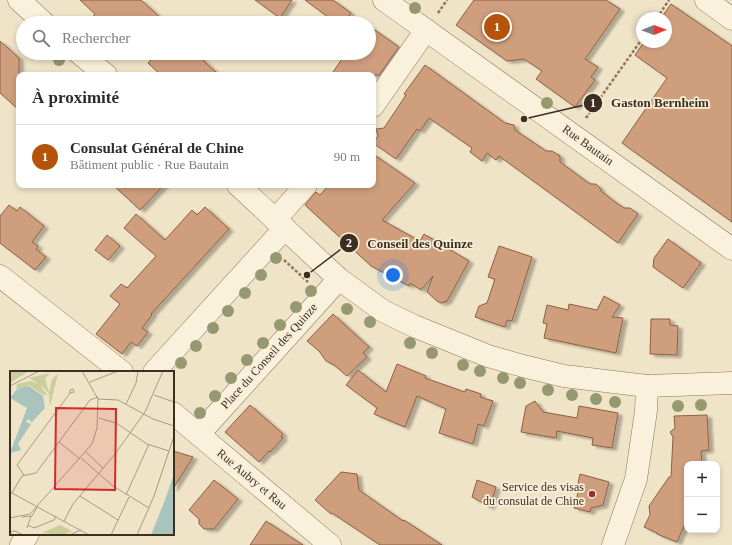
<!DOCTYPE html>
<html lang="fr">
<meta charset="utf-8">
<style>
:root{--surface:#fff;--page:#f2f2f3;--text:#2b2b33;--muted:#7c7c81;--line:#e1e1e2;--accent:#b45309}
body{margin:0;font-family:"Times New Roman",serif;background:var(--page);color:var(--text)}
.controls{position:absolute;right:12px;bottom:12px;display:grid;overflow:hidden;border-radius:8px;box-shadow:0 2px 6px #0003}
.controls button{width:36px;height:36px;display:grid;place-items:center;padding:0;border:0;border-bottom:1px solid var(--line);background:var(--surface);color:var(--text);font:20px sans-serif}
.compass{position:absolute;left:636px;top:12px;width:36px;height:36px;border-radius:50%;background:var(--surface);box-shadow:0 2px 6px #0003;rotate:89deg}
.you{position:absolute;left:393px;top:275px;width:14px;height:14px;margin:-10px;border:3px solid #fff;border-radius:50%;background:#1a73e8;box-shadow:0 0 0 6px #1a73e833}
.badge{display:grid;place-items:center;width:26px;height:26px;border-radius:50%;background:var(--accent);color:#fff;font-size:13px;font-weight:700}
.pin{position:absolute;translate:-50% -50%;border:2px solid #fff;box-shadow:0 1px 4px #0006}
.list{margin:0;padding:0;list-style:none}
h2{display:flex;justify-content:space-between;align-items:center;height:52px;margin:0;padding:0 16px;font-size:17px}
h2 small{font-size:13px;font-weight:400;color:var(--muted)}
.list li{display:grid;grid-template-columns:26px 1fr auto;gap:12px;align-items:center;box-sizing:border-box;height:64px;padding:0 16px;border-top:1px solid var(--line)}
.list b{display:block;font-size:15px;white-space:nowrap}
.list p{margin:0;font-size:13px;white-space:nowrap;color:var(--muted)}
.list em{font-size:13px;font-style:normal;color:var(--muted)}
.icon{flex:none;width:22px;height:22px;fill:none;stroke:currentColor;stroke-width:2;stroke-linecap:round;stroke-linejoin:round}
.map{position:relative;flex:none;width:732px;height:545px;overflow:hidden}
.search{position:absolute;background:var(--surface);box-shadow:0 2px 6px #0003;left:16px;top:16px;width:360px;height:44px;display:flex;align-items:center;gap:10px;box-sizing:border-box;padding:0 14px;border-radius:22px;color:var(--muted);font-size:15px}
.panel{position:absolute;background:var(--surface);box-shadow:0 2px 6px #0003;left:16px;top:72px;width:360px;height:116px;border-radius:8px}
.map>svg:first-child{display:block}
.building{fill:#cf9f7d;stroke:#8d5f41;filter:url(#shadow)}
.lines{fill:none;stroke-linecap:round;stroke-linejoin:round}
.minor-casing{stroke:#8d765c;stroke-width:23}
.path{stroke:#8d765c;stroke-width:2.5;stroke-dasharray:3 2;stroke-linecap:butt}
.minor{stroke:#faf1dc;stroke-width:22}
.tree{fill:#96986f}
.poi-dot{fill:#9e2a2b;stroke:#f7eed8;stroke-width:1.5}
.labels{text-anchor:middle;stroke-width:3.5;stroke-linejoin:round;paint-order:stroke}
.street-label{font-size:12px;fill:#3d2e20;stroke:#f7eed8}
.poi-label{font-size:12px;fill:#3d2e20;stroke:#f7eed8;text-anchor:end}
.inset-road{fill:none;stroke:#a89b85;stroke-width:1}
.view{fill:#d62828;fill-opacity:0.15;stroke:#d62828;stroke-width:2}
.inset-edge{fill:none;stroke:#3d2e20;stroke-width:2}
.leader{fill:none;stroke:#3d2e20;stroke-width:1.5}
.callout-dot{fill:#3d2e20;stroke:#f7eed8;stroke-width:1.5}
.mark-label{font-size:12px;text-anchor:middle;font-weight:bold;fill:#fff}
.callout-label{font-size:13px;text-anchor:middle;font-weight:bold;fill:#3d2e20;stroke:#f7eed8;stroke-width:3.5;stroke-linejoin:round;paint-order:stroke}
</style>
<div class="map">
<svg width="732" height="545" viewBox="0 0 732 545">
<defs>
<filter id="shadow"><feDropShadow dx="4.5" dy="2.5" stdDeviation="1" flood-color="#0004"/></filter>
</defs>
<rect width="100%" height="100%" fill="#f0e4c8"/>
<!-- building -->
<g class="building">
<polygon points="80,0 141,0 166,23 88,23 95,14"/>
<polygon points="255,0 292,0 280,18"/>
<polygon points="305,0 333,0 351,13 343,23 336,23"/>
<polygon points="474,0 606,0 620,9 585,59 598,67 591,77 595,80 575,107 536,79 542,71 524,59 507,61 456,25"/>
<polygon points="671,4 732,46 732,222 622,143 667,78 635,55 644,42 666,42 666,18 661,18"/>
<polygon points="369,26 399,47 379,75 331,75 346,53 369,53"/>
<polygon points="0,41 19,58 19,110 0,93"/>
<polygon points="158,53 195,53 219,75 161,75 148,63"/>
<polygon points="425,65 505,123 514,125 515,130 546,151 552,151 560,156 560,162 590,184 596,184 600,188 601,191 615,202 624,208 630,208 638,214 618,243 499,156 496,160 487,153 482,161 470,152 472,148 429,118 420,131 417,129 396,159 373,143 378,136 376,129 384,128 406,95 404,94"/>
<polygon points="373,154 415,183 382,220 420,241 424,234 469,261 447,301 441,303 437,301 427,292 433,276 421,290 410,283 409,286 371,266 305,205 316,192 320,195 329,185 373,185"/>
<polygon points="113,185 164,185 140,210"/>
<polygon points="9,205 17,211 20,207 44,226 32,242 38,246 36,249 46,257 35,270 0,243 0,216"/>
<polygon points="205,207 229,229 151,314 152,315 142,328 148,332 137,346 131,342 122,354 96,334 120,304 110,296 121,284 127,288 156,256 124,228 136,214 165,240 192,210 197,215"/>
<polygon points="107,235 120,246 108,260 95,250"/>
<polygon points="668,239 701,263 683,288 653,267 654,258"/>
<polygon points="499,246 532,257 512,321 507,320 505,327 475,317 479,306 487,303 495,279 488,277"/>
<polygon points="604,296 620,305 612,317 623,318 616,353 544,338 547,324 543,323 547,305 568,310 569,304 597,310"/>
<polygon points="333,314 369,347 363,353 367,357 347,376 334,365 326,361 319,351 307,341"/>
<polygon points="651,319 670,319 670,325 678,326 677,355 650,354"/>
<polygon points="397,364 426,376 425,378 465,392 466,389 481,394 480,397 493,401 484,426 478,424 473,444 439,433 446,409 417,396 405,427 374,414 377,408 346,385 358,370 386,392"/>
<polygon points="535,401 543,412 577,418 579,406 618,413 612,448 592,445 593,438 557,431 556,438 521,432 526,406"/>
<polygon points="250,405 283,434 281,437 283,438 270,452 269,451 259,462 225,432"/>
<polygon points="707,415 709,450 701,451 702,464 687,464 687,519 677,542 657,534 657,533 644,527 650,515 649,506 669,477 671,477 673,437 670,432 675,428 674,416"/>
<polygon points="173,451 193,457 173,489"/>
<polygon points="341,472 357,474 359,490 403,521 404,520 442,545 380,545 332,513 331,514 315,500"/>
<polygon points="580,474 609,482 603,505 591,508 590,512 574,508 579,489 577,488"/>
<polygon points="214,480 238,499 214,529 204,529 199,524 199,519 189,510"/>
<polygon points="477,480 496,487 490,507 472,497"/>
<polygon points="266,521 280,530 303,545 250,545"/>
</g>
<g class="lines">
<defs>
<g id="minor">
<polyline points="19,0 44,23"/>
<polyline points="384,0 732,249"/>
<polyline points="706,0 732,19"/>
<polyline points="79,53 106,75"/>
<polyline points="373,106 426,30"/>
<polyline points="238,185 339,279 383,311 414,326 488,356 523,366 564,376 647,386 732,383"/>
<polyline points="275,220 306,185"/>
<polyline points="0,276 122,372"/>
<polyline points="154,372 285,228"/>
<polyline points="173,413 330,545"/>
<polyline points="199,434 339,279"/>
<polyline points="21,545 28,534"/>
<polyline points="613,545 636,479 646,411 647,386"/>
</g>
</defs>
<!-- minor casing -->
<use href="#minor" class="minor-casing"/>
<!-- path -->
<g class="path">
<polyline points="438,13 447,0"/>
<polyline points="657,18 669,0"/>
<polyline points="586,118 642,39"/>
<polyline points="284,260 308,282"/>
</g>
<!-- minor -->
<use href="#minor" class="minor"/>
</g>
<!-- trees -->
<g class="tree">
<circle cx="415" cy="8" r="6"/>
<circle cx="59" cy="60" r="6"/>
<circle cx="547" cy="103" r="6"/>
<circle cx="276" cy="258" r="6"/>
<circle cx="261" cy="275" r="6"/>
<circle cx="311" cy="291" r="6"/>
<circle cx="245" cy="293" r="6"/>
<circle cx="296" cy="307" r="6"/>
<circle cx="347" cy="309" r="6"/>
<circle cx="228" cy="311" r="6"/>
<circle cx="370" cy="322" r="6"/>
<circle cx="280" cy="325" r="6"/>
<circle cx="213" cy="328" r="6"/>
<circle cx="263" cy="343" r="6"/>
<circle cx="410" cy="343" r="6"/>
<circle cx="196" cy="346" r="6"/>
<circle cx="432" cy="353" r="6"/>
<circle cx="247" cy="360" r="6"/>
<circle cx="181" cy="363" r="6"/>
<circle cx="463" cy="365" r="6"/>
<circle cx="480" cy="371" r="6"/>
<circle cx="231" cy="378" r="6"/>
<circle cx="503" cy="378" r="6"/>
<circle cx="520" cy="383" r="6"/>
<circle cx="548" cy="390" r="6"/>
<circle cx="572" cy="395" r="6"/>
<circle cx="215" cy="396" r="6"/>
<circle cx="596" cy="399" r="6"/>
<circle cx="615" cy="402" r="6"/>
<circle cx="701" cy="405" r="6"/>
<circle cx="678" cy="406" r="6"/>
<circle cx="200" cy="413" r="6"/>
</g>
<!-- markers -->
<circle class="poi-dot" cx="592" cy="494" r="4"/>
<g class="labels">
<!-- street labels -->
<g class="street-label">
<text transform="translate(588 145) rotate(36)" y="4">Rue Bautain</text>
<text transform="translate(269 356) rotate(-48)" y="4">Place du Conseil des Quinze</text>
<text transform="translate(252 479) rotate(40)" y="4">Rue Aubry et Rau</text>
</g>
<!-- poi labels -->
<g class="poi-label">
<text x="584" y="491">Service des visas<tspan x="584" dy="14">du consulat de Chine</tspan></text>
</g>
</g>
<!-- overview -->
<g transform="translate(10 371)">
<rect width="164" height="164" fill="#f0e4c8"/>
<path d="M0 0H19L0 12ZM40 2 35 8 39 22 42 8 48 3 40 35 39 23 34 17 19 7ZM21 10 30 14 37 24H33L19 14 13 18 6 17 7 13ZM50 154 62 160 53 164 32 162Z" fill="#c9cf9b"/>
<path d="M19 15 33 25 35 37 22 51 18 48 16 51 21 53 8 73 11 79 0 82 17 37 0 27 7 18ZM164 103V164H141L155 129Z" fill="#a9c4bc"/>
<path class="inset-road" d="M80 11 108 0M0 15 29 0M144 24 164 31M88 28 108 29 143 48 164 55M116 33 126 12 128 0M89 47 106 52 137 73 159 80M49 71 70 88M76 81 93 97M71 87 103 115 139 137M14 104 7 94 60 22 64 21 63 18 60 19V22M0 121 79 164M2 122 12 105 26 102 80 29 88 26M116 124 139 73M70 125 108 149M12 146 22 145 27 136M0 147 20 143 82 73 87 57 88 28 72 0M54 150 63 133 105 83 135 41 153 0M18 154 24 157 44 149 46 145M17 157 21 145M0 161 5 160 13 164M59 164 71 159M101 164 119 126M127 164 144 125 164 65"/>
<path class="view" d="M46 37 106 38 105 119 45 118Z"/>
<rect width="164" height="164" class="inset-edge"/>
</g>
<!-- callouts -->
<path class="leader" d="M524 119L593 103M307 275L349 243"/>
<g class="callout-dot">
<circle cx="524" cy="119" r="4"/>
<circle cx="307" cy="275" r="4"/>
<circle cx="593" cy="103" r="10"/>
<circle cx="349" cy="243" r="10"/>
</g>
<g class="mark-label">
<text x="593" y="107">1</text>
<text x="349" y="247">2</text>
</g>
<g class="callout-label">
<text x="660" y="107">Gaston Bernheim</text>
<text x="420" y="248">Conseil des Quinze</text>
</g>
</svg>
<div class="controls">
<button>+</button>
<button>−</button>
</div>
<svg class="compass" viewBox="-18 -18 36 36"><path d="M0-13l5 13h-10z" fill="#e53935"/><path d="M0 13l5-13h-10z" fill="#7c7c81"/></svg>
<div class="you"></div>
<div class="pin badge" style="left:497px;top:27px">1</div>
<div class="search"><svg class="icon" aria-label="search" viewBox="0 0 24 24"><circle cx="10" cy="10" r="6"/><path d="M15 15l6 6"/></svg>Rechercher</div>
<section class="panel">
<h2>À proximité<small></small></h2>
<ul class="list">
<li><span class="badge">1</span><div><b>Consulat Général de Chine</b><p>Bâtiment public · Rue Bautain</p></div><em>90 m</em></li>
</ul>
</section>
</div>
